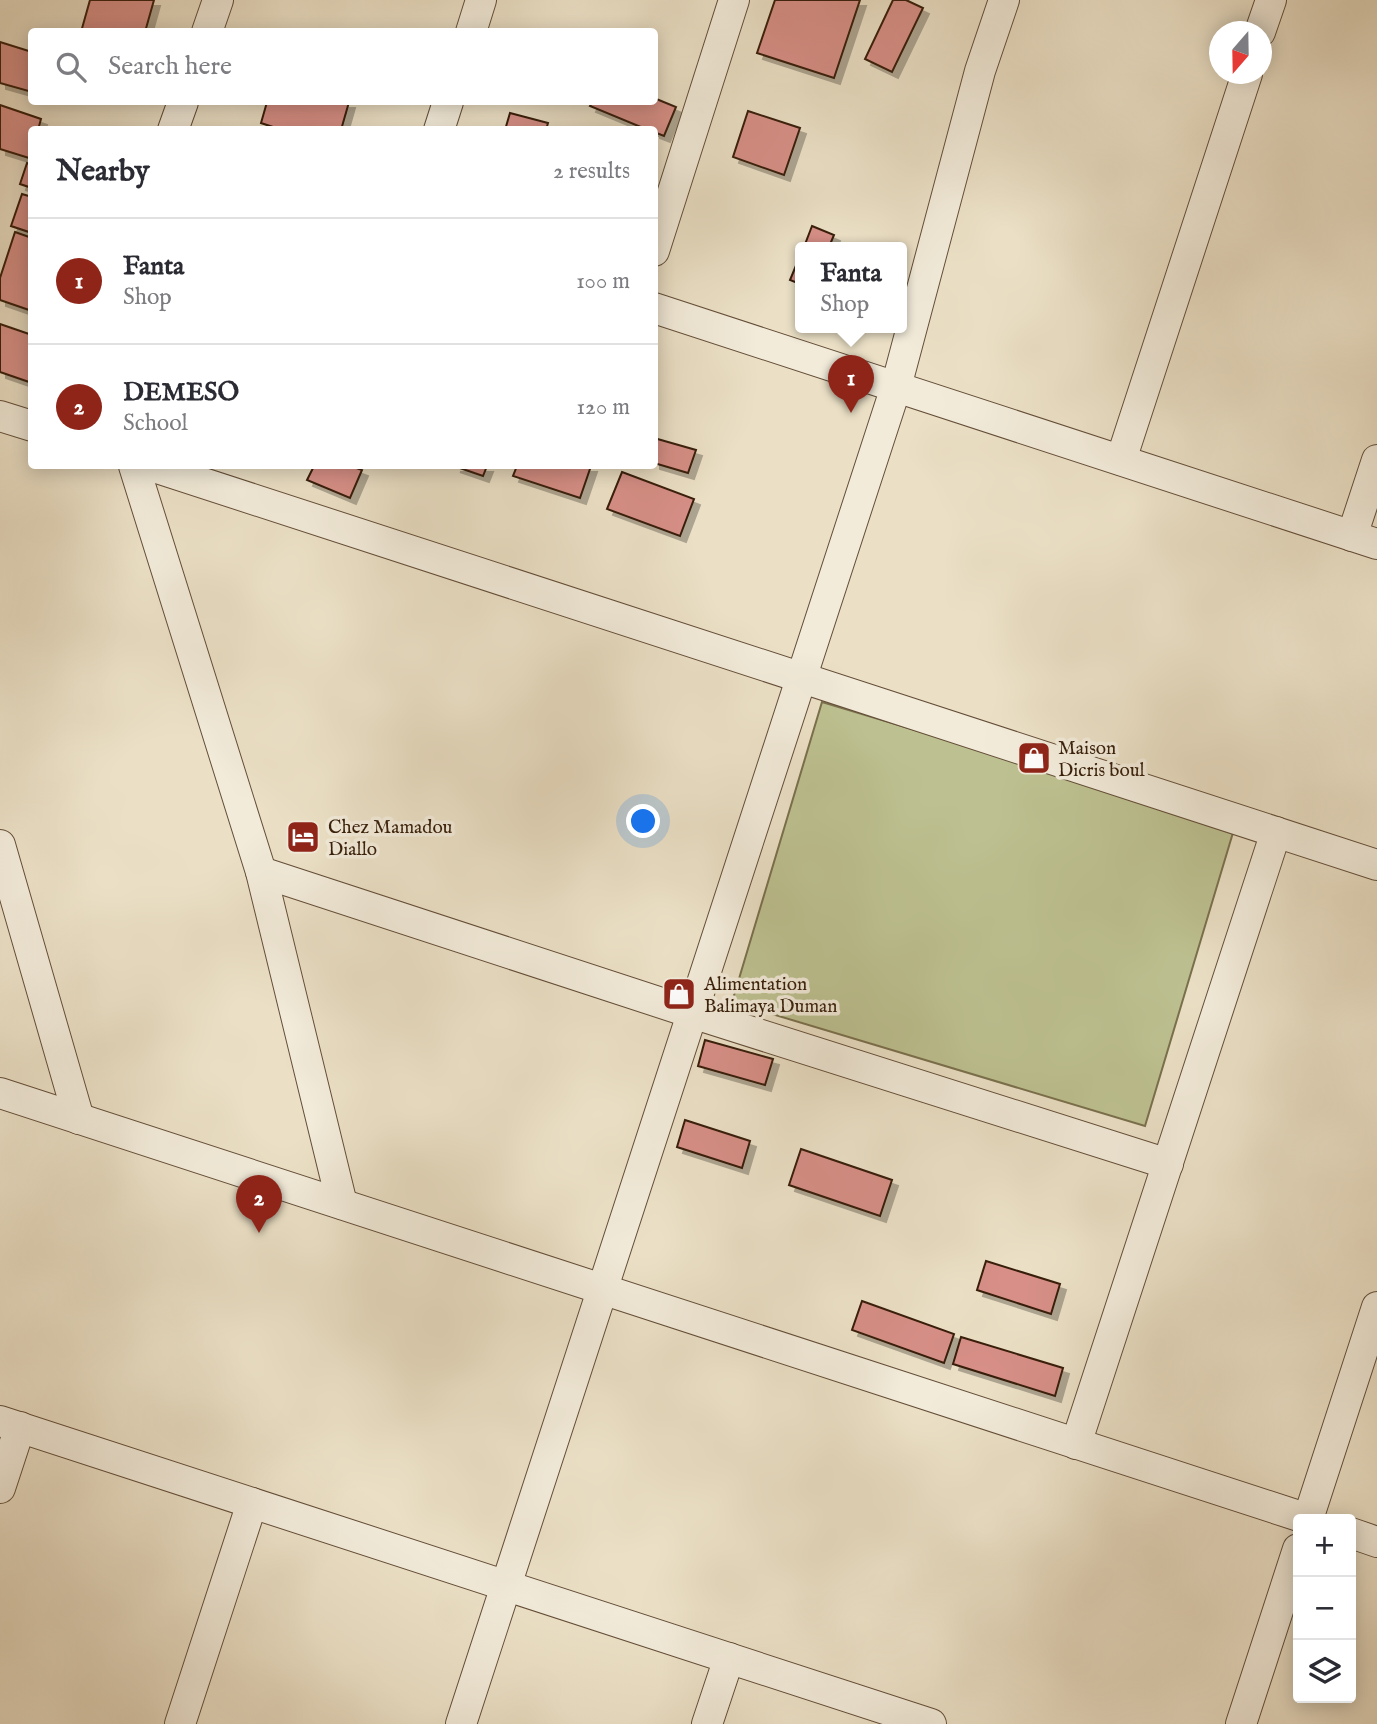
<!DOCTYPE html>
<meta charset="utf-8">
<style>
:root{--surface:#fff;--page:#f7f7f7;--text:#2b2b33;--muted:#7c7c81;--line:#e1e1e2;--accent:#8f2418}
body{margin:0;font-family:"IM FELL English",serif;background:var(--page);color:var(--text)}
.controls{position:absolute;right:21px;bottom:21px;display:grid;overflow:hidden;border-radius:7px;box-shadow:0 4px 18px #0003}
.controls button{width:63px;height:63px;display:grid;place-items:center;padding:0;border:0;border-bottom:2px solid var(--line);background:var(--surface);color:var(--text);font:35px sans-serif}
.compass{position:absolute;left:1209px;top:21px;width:63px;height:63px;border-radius:50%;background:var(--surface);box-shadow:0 4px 18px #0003;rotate:200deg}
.you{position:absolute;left:644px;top:822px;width:24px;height:24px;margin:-18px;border:5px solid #fff;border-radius:50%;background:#1a73e8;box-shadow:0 0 0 10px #1a73e833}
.badge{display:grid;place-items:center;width:46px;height:46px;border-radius:50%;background:var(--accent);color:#fff;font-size:23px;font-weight:700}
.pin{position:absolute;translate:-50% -58px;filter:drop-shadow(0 2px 4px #0008)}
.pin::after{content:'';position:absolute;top:37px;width:24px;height:21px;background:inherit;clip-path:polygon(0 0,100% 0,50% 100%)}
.popup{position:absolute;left:795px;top:242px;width:112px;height:91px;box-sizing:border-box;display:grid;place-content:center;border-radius:7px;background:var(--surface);filter:drop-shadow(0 2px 5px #0005);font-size:23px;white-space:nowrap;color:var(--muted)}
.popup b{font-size:26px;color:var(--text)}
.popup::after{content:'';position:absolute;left:50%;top:100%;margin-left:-14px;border:14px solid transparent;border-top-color:var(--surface)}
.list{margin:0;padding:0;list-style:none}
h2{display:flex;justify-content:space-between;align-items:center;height:91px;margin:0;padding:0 28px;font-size:30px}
h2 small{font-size:23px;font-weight:400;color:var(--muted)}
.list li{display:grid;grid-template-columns:46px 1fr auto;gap:21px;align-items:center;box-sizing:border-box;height:126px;padding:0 28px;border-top:2px solid var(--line)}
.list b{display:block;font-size:26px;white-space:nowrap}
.list p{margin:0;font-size:23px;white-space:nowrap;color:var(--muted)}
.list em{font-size:23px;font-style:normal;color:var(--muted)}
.icon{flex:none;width:38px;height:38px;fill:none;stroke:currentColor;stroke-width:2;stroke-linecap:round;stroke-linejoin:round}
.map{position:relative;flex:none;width:1377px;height:1724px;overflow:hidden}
.search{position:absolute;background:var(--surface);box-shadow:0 4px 18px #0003;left:28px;top:28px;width:630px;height:77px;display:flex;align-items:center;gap:18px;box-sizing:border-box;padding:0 24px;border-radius:7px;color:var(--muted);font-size:26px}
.panel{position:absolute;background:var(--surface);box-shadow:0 4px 18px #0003;left:28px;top:126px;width:630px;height:343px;border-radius:7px}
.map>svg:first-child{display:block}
.green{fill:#bdc191;stroke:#7a704d;stroke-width:2}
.building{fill:#d78f87;stroke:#371e09;stroke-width:2;filter:url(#shadow)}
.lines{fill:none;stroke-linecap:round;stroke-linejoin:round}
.street-casing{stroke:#644e38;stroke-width:32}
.street{stroke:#f2ebda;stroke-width:30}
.labels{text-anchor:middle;stroke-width:7;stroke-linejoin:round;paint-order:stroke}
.poi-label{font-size:19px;fill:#371e09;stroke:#f2ebda;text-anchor:start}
</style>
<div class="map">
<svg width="1377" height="1724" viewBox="0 0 1377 1724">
<defs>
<filter id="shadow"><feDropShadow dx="6" dy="6" stdDeviation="0" flood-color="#0004"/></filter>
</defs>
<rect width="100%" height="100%" fill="#ebe0c6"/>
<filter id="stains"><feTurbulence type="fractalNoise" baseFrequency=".00286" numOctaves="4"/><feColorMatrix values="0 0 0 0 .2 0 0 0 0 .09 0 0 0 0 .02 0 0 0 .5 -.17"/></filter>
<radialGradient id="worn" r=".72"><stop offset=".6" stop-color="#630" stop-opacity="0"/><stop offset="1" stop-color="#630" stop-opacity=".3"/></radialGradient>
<!-- green -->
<polygon class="green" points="822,702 1235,826 1145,1126 732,1002"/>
<!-- building -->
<g class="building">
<polygon points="90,0 154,0 145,32 81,32"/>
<polygon points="775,0 860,0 834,78 757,53"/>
<polygon points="893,0 906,0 923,8 892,72 865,59"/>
<polygon points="0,42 32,52 32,92 0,83"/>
<polygon points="654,98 676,107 664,136 654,132 654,130 648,130 590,106 592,102 654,102"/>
<polygon points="267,102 349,102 341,130 282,130 261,123"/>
<polygon points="0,105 41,119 38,130 32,130 32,150 29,158 0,149"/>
<polygon points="748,111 800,128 784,175 733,157"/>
<polygon points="510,113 548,123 546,130 505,130"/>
<polygon points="27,163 32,165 32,188 20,184"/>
<polygon points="22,194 32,197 32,233 11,226"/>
<polygon points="812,226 834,235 829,247 804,247"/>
<polygon points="15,232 32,238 32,311 0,300 0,278"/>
<polygon points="800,256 800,284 790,280"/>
<polygon points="0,324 32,335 32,383 0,372"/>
<polygon points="654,438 696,450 688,473 654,463"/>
<polygon points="314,466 351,466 362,470 350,498 307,480"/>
<polygon points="454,466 487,466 483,476"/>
<polygon points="517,466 591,466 580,498 513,476"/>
<polygon points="622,472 694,499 680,536 607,509"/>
<polygon points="705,1040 773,1059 765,1085 698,1066"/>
<polygon points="685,1120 750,1141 742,1168 677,1147"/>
<polygon points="801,1149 892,1180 880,1216 789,1185"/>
<polygon points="986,1261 1060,1284 1051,1314 977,1290"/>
<polygon points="862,1301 954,1334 944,1363 852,1330"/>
<polygon points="961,1337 1063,1368 1055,1396 953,1364"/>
</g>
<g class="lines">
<defs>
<g id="street">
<polyline points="207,32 218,0"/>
<polyline points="471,32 481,0"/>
<polyline points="1260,32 1271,0"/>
<polyline points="173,130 183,102"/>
<polyline points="439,130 448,102"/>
<polyline points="654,251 734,0"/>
<polyline points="654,308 1377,544"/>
<polyline points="0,416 32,426"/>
<polyline points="1121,460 1247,74"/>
<polyline points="134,466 261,872 342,1204"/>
<polyline points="151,466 1377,865"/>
<polyline points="1352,536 1377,460"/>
<polyline points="0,845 79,1119"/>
<polyline points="261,872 692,1013 1168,1164"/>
<polyline points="0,1093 1308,1519"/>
<polyline points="0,1421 931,1724"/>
<polyline points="1076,1444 1276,832"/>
<polyline points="0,1488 20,1427"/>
<polyline points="1308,1519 1377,1307"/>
<polyline points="1351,1533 1377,1542"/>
<polyline points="180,1724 252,1503"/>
<polyline points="461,1724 896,387 980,71 1004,0"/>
<polyline points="707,1724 729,1658"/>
<polyline points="1241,1724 1298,1549"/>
</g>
</defs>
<!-- street casing -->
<use href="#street" class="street-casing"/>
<!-- street -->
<use href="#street" class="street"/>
</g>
<!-- icons -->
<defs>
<symbol id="shop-square" viewBox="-11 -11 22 22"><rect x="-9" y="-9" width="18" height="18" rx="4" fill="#8f2418" stroke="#f2ebda"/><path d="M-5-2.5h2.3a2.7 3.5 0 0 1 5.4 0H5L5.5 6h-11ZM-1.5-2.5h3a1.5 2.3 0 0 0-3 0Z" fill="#fff"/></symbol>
<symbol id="hotel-square" viewBox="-11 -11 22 22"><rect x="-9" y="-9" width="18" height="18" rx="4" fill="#8f2418" stroke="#f2ebda"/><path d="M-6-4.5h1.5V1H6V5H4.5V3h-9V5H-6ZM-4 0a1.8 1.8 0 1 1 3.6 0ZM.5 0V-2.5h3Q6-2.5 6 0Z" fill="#fff"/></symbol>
</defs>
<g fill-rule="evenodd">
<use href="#shop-square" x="1015" y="739" width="38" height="38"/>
<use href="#hotel-square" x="284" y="818" width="38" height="38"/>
<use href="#shop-square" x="660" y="975" width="38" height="38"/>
</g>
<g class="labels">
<!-- poi labels -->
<g class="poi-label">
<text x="1058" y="754">Maison<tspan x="1058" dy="22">Dicris boul</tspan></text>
<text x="328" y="833">Chez Mamadou<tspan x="328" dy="22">Diallo</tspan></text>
<text x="704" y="990">Alimentation<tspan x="704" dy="22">Balimaya Duman</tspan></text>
</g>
</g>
<rect width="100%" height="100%" filter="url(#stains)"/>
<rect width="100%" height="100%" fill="url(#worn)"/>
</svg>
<div class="controls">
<button>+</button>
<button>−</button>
<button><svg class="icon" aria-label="layers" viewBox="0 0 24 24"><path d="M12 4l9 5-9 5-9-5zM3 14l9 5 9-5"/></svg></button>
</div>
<svg class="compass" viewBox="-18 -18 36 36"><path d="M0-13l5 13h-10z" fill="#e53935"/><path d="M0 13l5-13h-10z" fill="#7c7c81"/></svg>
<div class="you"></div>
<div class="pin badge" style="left:851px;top:413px">1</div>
<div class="popup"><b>Fanta</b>Shop</div>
<div class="pin badge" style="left:259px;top:1233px">2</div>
<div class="search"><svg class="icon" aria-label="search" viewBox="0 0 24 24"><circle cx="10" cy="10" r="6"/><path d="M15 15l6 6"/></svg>Search here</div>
<section class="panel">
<h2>Nearby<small>2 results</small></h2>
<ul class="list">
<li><span class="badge">1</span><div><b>Fanta</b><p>Shop</p></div><em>100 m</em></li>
<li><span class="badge">2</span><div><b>DEMESO</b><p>School</p></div><em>120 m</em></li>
</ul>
</section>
</div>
